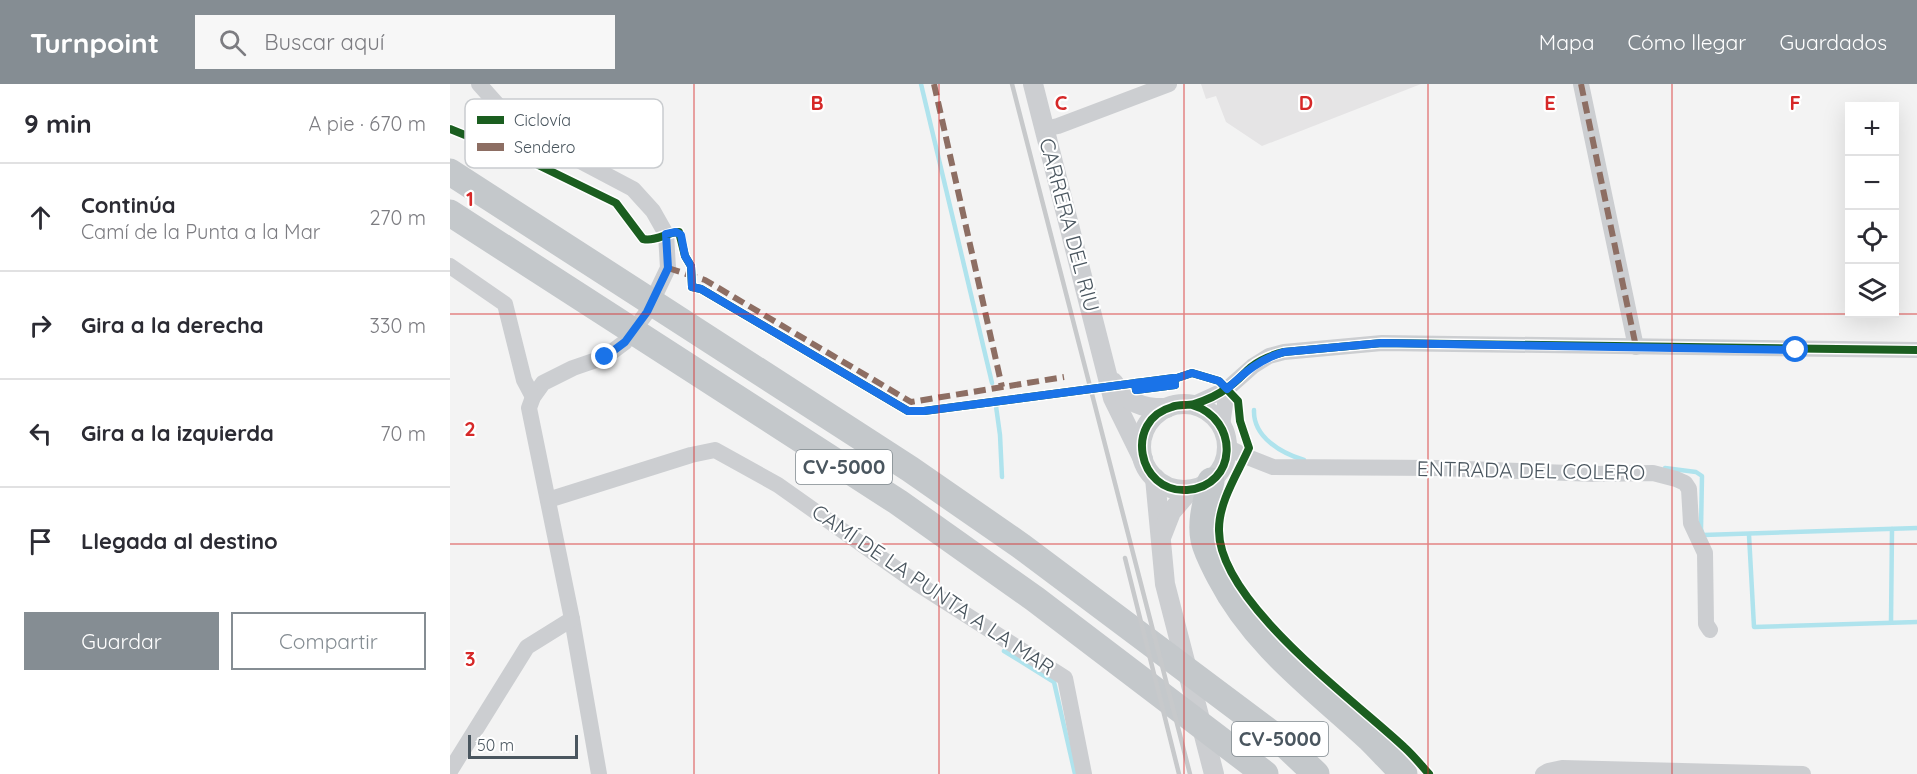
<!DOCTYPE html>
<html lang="es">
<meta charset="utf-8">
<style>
:root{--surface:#fff;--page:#f7f7f7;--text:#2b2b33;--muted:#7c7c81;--line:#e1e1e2;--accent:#858d93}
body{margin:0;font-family:Quicksand,sans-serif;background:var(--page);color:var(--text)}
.controls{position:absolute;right:18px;top:18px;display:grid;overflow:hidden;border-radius:0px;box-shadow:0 6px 24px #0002}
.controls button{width:54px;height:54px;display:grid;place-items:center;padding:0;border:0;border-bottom:2px solid var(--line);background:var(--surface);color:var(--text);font:30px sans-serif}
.scale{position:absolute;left:18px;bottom:15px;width:110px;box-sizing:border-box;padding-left:6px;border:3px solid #4a565f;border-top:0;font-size:16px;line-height:21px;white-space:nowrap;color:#4a565f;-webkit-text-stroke:4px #fff;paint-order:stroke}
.stop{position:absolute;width:18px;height:18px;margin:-14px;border:4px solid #1a73e8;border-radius:50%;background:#fff}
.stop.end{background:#1a73e8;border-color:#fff;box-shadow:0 2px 6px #0008}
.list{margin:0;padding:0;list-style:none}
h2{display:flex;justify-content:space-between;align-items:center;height:78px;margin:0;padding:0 24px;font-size:26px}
h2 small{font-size:20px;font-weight:400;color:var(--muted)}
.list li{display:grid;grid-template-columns:39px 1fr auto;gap:18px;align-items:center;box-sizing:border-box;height:108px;padding:0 24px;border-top:2px solid var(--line)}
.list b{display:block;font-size:22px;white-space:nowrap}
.list p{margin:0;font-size:20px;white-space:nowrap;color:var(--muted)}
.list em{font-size:20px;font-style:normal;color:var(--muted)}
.actions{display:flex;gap:12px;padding:18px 24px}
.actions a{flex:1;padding:14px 0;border:2px solid var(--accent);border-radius:0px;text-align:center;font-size:21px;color:var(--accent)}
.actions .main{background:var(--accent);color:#fff}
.icon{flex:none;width:33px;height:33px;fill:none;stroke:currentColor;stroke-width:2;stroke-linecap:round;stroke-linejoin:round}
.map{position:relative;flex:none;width:1467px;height:690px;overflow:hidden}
header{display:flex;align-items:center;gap:36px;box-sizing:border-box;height:84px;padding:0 30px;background:var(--accent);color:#fff}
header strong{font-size:28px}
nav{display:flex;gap:33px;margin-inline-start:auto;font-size:21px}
.search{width:420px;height:54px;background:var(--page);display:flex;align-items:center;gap:15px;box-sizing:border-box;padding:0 21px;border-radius:0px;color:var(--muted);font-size:22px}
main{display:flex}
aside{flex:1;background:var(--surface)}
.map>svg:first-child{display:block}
.education{fill:#e5e4e5}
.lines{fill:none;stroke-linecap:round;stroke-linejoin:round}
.stream{stroke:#afe3ed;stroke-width:4.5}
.minor{stroke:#ccced1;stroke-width:16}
.tertiary{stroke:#ccced1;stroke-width:20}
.trunk{stroke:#c4c8cb;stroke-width:27}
.rail{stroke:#c7c9cb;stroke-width:4.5}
.quiet{stroke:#8d6e63;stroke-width:6;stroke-dasharray:12 6;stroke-linecap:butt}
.cycleway-casing{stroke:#fff;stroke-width:11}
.cycleway{stroke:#1b5e20;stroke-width:8}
.route{stroke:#1a73e8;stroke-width:8}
.grid{fill:none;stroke:#d62828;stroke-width:1.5;stroke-opacity:0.55}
.labels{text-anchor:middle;stroke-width:4.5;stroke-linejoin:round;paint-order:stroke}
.shield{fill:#fff;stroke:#80898f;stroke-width:1.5}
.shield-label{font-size:20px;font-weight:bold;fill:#4a565f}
.street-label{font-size:21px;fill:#4a565f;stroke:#fff}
.key{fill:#fff;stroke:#c9cccf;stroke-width:1.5}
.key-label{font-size:16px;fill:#4a565f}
.grid-label{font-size:20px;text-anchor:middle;font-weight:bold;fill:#d62828;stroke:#fff;stroke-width:4.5;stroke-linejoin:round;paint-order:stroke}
</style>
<header>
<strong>Turnpoint</strong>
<div class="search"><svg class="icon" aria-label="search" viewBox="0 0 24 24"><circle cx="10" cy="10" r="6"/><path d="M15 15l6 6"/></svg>Buscar aquí</div>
<nav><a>Mapa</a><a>Cómo llegar</a><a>Guardados</a></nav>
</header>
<main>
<aside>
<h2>9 min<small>A pie · 670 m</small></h2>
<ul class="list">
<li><svg class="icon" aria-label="ahead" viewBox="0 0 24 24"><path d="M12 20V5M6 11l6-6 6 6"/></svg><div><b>Continúa</b><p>Camí de la Punta a la Mar</p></div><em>270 m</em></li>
<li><svg class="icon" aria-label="right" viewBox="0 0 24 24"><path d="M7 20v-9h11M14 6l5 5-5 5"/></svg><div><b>Gira a la derecha</b></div><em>330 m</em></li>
<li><svg class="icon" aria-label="left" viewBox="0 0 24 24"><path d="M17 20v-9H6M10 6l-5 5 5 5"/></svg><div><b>Gira a la izquierda</b></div><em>70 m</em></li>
<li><svg class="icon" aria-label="arrive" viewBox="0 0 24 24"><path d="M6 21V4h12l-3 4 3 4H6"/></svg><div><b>Llegada al destino</b></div></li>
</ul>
<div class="actions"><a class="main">Guardar</a><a>Compartir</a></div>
</aside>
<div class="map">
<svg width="1467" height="690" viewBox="0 0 1467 690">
<rect width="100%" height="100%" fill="#f3f3f3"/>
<!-- education -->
<polygon class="education" points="751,0 971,0 812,62 776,38 766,12 756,15"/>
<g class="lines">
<!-- stream -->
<g class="stream">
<polyline points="471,0 542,299"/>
<polyline points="545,315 550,351 552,393"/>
<path d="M804 326C803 353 831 369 854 376"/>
<polyline points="1215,384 1246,388 1252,392 1251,445 1253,451 1467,444"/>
<polyline points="1299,451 1304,543 1467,538"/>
<polyline points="1441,538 1442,445"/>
<polyline points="554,567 604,598 625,690"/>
</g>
<!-- minor -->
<g class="minor">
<polyline points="29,0 54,28 94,58 183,105 203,127 216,150 218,184 197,228 175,258 155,273 123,284 93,299 83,313 79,324 122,535 149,690"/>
<polyline points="1131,0 1186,263"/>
<polyline points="594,45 608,42 719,0"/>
<polyline points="0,182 55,220 74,296 83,313"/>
<polyline points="742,321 777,305 803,282 819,272 834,268 932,259 1467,266"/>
<polyline points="772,342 777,305"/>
<polyline points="777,363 795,372 823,383 989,384 1145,390 1203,389 1226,395 1235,399 1239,405 1241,439 1255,469 1256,540 1260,546"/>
<polyline points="98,416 241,371 265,366 328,401 468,500 615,594 634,690"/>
<polyline points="0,687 77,563 122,535"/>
<polyline points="1093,690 1098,687 1112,684 1353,690"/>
</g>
<!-- tertiary -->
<g class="tertiary">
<polyline points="583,0 663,314 693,375"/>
<path d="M663 298C677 319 693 325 717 324"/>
<circle cx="734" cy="363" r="43"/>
<polyline points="705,394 715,500 764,690"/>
<polyline points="712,451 721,428 740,406"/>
</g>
<!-- trunk -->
<g class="trunk">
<polyline points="0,88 460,385 571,462 830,656 866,690"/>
<polyline points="0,129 448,418 585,515 815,690"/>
<path d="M761 397C757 416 750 436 754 456 757 469 764 481 770 493 805 561 865 604 919 654 931 666 942 678 954 690"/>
</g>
<!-- rail -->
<g class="rail">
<polyline points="562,0 740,690"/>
<polyline points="675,474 729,690"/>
</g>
<!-- quiet -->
<g class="quiet">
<polyline points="484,0 552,303"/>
<polyline points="1131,0 1186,263"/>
<polyline points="218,184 255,196 461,318 614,293"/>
</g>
<defs>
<g id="cycleway">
<path d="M0 45 84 79 166 119 193 155C206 158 217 148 229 148L235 172 241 182 242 203 251 205 458 327H474L724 294 725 301 686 306 685 299 727 294 742 289 769 297 788 317 790 337 799 364C788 389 769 417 769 445 767 517 904 616 954 663 963 671 971 681 979 690"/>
<path d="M742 321C790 335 788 402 737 406 687 409 674 336 722 323 729 320 737 322 744 320 754 317 768 311 777 304 786 299 793 290 801 283 811 275 822 271 834 268L932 259 1467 266"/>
</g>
</defs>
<!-- cycleway casing -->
<use href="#cycleway" class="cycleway-casing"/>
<!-- cycleway -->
<use href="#cycleway" class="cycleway"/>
</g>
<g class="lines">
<!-- route -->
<path class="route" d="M155 273 175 258 197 228 218 184 216 150 226 148 231 151 235 172 241 182 242 203 251 205 458 327H474L724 294 725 301 686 306 685 299 727 294 742 289 769 297 777 305C795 288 810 275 834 268L932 259 1346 266"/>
</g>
<!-- grid -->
<path class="grid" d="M244 0V690M489 0V690M734 0V690M978 0V690M1222 0V690M0 230H1467M0 460H1467"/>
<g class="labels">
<!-- shield labels -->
<g class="shield">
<rect x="346" y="366" width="96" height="34" rx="4.5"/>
<rect x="782" y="638" width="96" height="34" rx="4.5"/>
</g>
<g class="shield-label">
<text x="394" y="390">CV-5000</text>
<text x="830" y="662">CV-5000</text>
</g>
<!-- street labels -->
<g class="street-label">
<text transform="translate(619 141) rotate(75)" y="7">CARRERA DEL RIU</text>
<text transform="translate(1081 387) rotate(1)" y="7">ENTRADA DEL COLERO</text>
<text transform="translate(483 506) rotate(34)" y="7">CAMÍ DE LA PUNTA A LA MAR</text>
</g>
</g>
<!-- legend -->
<rect x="15" y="15" width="198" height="69" rx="9" class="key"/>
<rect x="27" y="32" width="27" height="8" fill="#1b5e20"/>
<rect x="27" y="59" width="27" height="8" fill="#8d6e63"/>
<g class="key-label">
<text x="64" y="42">Ciclovía</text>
<text x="64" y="69">Sendero</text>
</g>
<g class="grid-label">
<text x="367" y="26">B</text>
<text x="611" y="26">C</text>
<text x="856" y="26">D</text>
<text x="1100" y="26">E</text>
<text x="1345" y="26">F</text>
<text x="20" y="122">1</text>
<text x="20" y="352">2</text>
<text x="20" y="582">3</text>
</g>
</svg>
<div class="controls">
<button>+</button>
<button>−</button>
<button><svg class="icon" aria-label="locate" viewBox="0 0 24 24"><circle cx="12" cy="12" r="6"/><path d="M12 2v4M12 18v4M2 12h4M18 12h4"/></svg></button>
<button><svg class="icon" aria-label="layers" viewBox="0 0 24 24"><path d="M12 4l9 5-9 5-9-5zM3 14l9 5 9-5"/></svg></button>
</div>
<div class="scale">50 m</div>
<div class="stop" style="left:1346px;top:266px"></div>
<div class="stop end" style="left:155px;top:273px"></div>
</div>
</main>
